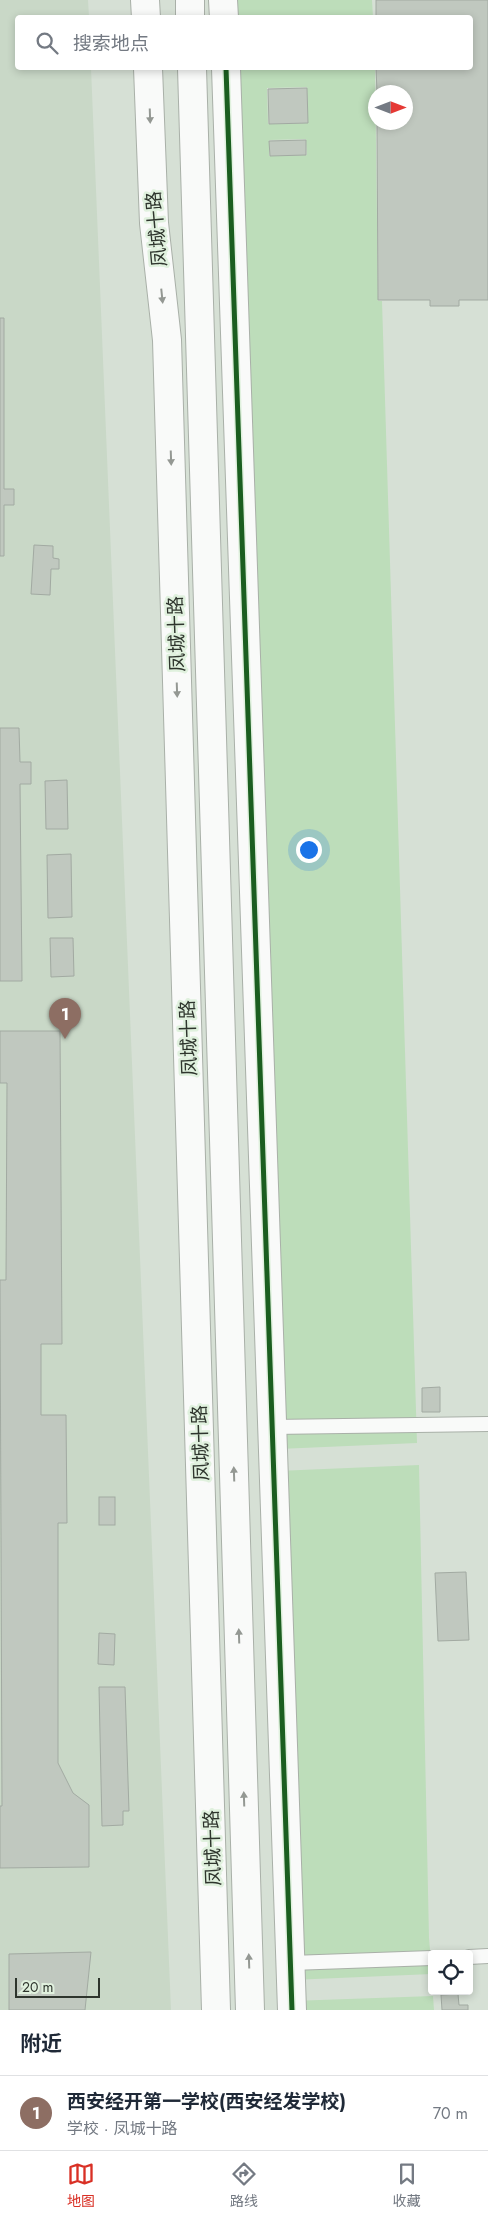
<!DOCTYPE html>
<html lang="zh">
<meta charset="utf-8">
<style>
:root{--surface:#fff;--page:#f2f2f3;--text:#1f2937;--muted:#747a83;--line:#e0e1e3;--accent:#d93025}
body{margin:0;font-family:Jost,"Noto Sans SC",sans-serif;background:var(--page);color:var(--text)}
.controls{position:absolute;right:15px;bottom:15px;display:grid;overflow:hidden;border-radius:5px;box-shadow:0 2px 8px #0003}
.controls button{width:45px;height:45px;display:grid;place-items:center;padding:0;border:0;border-bottom:1px solid var(--line);background:var(--surface);color:var(--text);font:25px sans-serif}
.compass{position:absolute;left:368px;top:85px;width:45px;height:45px;border-radius:50%;background:var(--surface);box-shadow:0 2px 8px #0003;rotate:90deg}
.scale{position:absolute;left:15px;bottom:12px;width:85px;box-sizing:border-box;padding-left:5px;border:2px solid #2e352d;border-top:0;font-size:14px;line-height:18px;white-space:nowrap;color:#2e352d;-webkit-text-stroke:4px #e0f1de;paint-order:stroke}
.you{position:absolute;left:308px;top:849px;width:18px;height:18px;margin:-12px;border:4px solid #fff;border-radius:50%;background:#1a73e8;box-shadow:0 0 0 8px #1a73e833}
.badge{display:grid;place-items:center;width:32px;height:32px;border-radius:50%;background:var(--accent);color:#fff;font-size:16px;font-weight:700}
.pin{position:absolute;translate:-50% -41px;filter:drop-shadow(0 1px 2px #0008)}
.pin::after{content:'';position:absolute;top:26px;width:18px;height:15px;background:inherit;clip-path:polygon(0 0,100% 0,50% 100%)}
.list{margin:0;padding:0;list-style:none}
h2{display:flex;justify-content:space-between;align-items:center;height:65px;margin:0;padding:0 20px;font-size:21px}
h2 small{font-size:16px;font-weight:400;color:var(--muted)}
.list li{display:grid;grid-template-columns:32px 1fr auto;gap:15px;align-items:center;box-sizing:border-box;height:75px;padding:0 20px;border-top:1px solid var(--line)}
.list b{display:block;font-size:19px;white-space:nowrap}
.list p{margin:0;font-size:16px;white-space:nowrap;color:var(--muted)}
.list em{font-size:16px;font-style:normal;color:var(--muted)}
.icon{flex:none;width:28px;height:28px;fill:none;stroke:currentColor;stroke-width:2;stroke-linecap:round;stroke-linejoin:round}
.map{position:relative;flex:none;width:488px;height:2010px;overflow:hidden}
.search{position:absolute;background:var(--surface);box-shadow:0 2px 8px #0003;left:15px;right:15px;top:15px;height:55px;display:flex;align-items:center;gap:12px;box-sizing:border-box;padding:0 18px;border-radius:5px;color:var(--muted);font-size:19px}
.sheet{height:140px;background:var(--surface)}
nav{display:flex;justify-content:space-around;align-items:center;box-sizing:border-box;height:70px;border-top:1px solid var(--line);background:var(--surface);font-size:14px;color:var(--muted)}
nav a{display:grid;justify-items:center;gap:2px}
nav .on{color:var(--accent)}
.map>svg:first-child{display:block}
.built{fill:#c9d8c7}
.green{fill:#bdddba;fill-rule:evenodd}
.building{fill:#c0c8bf;stroke:#a2aaa2}
.lines{fill:none;stroke-linecap:round;stroke-linejoin:round}
.lane-casing{stroke:#a9b0a8;stroke-width:16}
.street-casing{stroke:#a9b0a8;stroke-width:30}
.secondary-casing{stroke:#a9b0a8;stroke-width:30}
.lane{stroke:#f9faf9;stroke-width:14}
.street{stroke:#f9faf9;stroke-width:28}
.secondary{stroke:#f9faf9;stroke-width:28}
.cycleway-casing{stroke:#e0f1de;stroke-width:8}
.cycleway{stroke:#1b5e20;stroke-width:5}
.oneway{fill:#949893}
.labels{text-anchor:middle;stroke-width:5;stroke-linejoin:round;paint-order:stroke}
.street-label{font-size:19px;fill:#2e352d;stroke:#e0f1de}
</style>
<div class="map">
<svg width="488" height="2010" viewBox="0 0 488 2010">
<rect width="100%" height="100%" fill="#d6e0d5"/>
<!-- built -->
<polygon class="built" points="0,0 88,0 89,17 18,18 18,68 91,68 171,2010 0,2010"/>
<!-- green -->
<g class="green">
<polygon points="230,0 372,0 373,17 231,17"/>
<path d="M233 68H375L378 301H382L417 1443 279 1449ZM307 87 308 123 268 124 267 88ZM306 139 307 155 269 156V140Z"/>
<polygon points="419,1465 429,1938 432,1974 291,1980 277,1471"/>
<polygon points="433,1996 434,2010 291,2010 291,2001"/>
</g>
<!-- building -->
<g class="building">
<polygon points="376,0 488,0 488,300 459,300 459,306 430,306 430,300 378,300 377,122 406,122 406,92 377,92 376,68 470,68 470,18 376,18"/>
<polygon points="307,88 308,123 269,124 268,89"/>
<polygon points="306,140 306,155 270,156 269,141"/>
<polygon points="0,318 4,318 4,489 14,489 14,505 4,505 4,556 0,556"/>
<polygon points="34,545 53,546 53,558 59,559 59,569 51,569 50,595 31,594"/>
<polygon points="0,728 19,728 20,762 31,762 31,784 20,784 22,981 0,981"/>
<polygon points="67,780 68,829 46,829 45,781"/>
<polygon points="71,854 72,917 48,918 47,855"/>
<polygon points="50,938 73,938 74,976 51,977"/>
<polygon points="0,1031 60,1031 62,1344 41,1344 41,1415 66,1415 67,1523 58,1523 58,1763 73,1793 89,1805 89,1867 0,1868 0,1806 2,1806 0,1280 6,1280 7,1083 0,1083"/>
<polygon points="440,1387 440,1412 422,1412 422,1388"/>
<rect x="99" y="1497" width="16" height="28"/>
<polygon points="466,1572 469,1640 438,1641 435,1573"/>
<polygon points="99,1633 115,1634 114,1665 98,1664"/>
<polygon points="99,1687 125,1687 129,1811 123,1811 123,1825 102,1826"/>
<polygon points="91,1952 85,2010 9,2010 9,1954"/>
<polygon points="458,1994 459,2005 468,2005 468,2010 442,2010 441,1995"/>
</g>
<g class="lines">
<defs>
<g id="lane">
<polyline points="272,1427 488,1424"/>
<polyline points="469,1957 488,1956"/>
<polyline points="291,1963 432,1958"/>
</g>
<g id="street">
<polyline points="223,0 224,18"/>
<polyline points="226,68 292,2010"/>
</g>
<g id="secondary">
<polyline points="145,0 146,18"/>
<polyline points="190,0 190,18"/>
<polyline points="148,68 154,223 167,340 216,2010"/>
<polyline points="192,68 250,2010"/>
</g>
</defs>
<!-- lane casing -->
<use href="#lane" class="lane-casing"/>
<!-- street casing -->
<use href="#street" class="street-casing"/>
<!-- secondary casing -->
<use href="#secondary" class="secondary-casing"/>
<!-- lane -->
<use href="#lane" class="lane"/>
<!-- street -->
<use href="#street" class="street"/>
<!-- secondary -->
<use href="#secondary" class="secondary"/>
<defs>
<polyline id="cycleway" points="226,68 292,2010"/>
</defs>
<!-- cycleway casing -->
<use href="#cycleway" class="cycleway-casing"/>
<!-- cycleway -->
<use href="#cycleway" class="cycleway"/>
</g>
<!-- one-way arrows -->
<defs><path id="oneway-solid" d="M-6-.8H1V-3.2L6.5 0L1 3.2V.8H-6Z" transform="scale(1.25)"/></defs>
<g class="oneway">
<use href="#oneway-solid" transform="translate(150 116) rotate(88)"/>
<use href="#oneway-solid" transform="translate(162 296) rotate(84)"/>
<use href="#oneway-solid" transform="translate(171 458) rotate(88)"/>
<use href="#oneway-solid" transform="translate(177 690) rotate(88)"/>
<use href="#oneway-solid" transform="translate(234 1474) rotate(-92)"/>
<use href="#oneway-solid" transform="translate(239 1636) rotate(-92)"/>
<use href="#oneway-solid" transform="translate(244 1799) rotate(-92)"/>
<use href="#oneway-solid" transform="translate(249 1961) rotate(-92)"/>
</g>
<g class="labels">
<!-- street labels -->
<g class="street-label">
<text transform="translate(156 229) rotate(-95)" y="7">凤城十路</text>
<text transform="translate(176 634) rotate(-92)" y="7">凤城十路</text>
<text transform="translate(188 1038) rotate(-92)" y="7">凤城十路</text>
<text transform="translate(200 1443) rotate(-92)" y="7">凤城十路</text>
<text transform="translate(212 1848) rotate(-92)" y="7">凤城十路</text>
</g>
</g>
</svg>
<div class="controls">
<button><svg class="icon" aria-label="locate" viewBox="0 0 24 24"><circle cx="12" cy="12" r="6"/><path d="M12 2v4M12 18v4M2 12h4M18 12h4"/></svg></button>
</div>
<svg class="compass" viewBox="-18 -18 36 36"><path d="M0-13l5 13h-10z" fill="#e53935"/><path d="M0 13l5-13h-10z" fill="#747a83"/></svg>
<div class="scale">20 m</div>
<div class="you"></div>
<div class="pin badge" style="left:65px;top:1039px;background:#8d6e63">1</div>
<div class="search"><svg class="icon" aria-label="search" viewBox="0 0 24 24"><circle cx="10" cy="10" r="6"/><path d="M15 15l6 6"/></svg>搜索地点</div>
</div>
<section class="sheet">
<h2>附近<small></small></h2>
<ul class="list">
<li><span class="badge" style="background:#8d6e63">1</span><div><b>西安经开第一学校(西安经发学校)</b><p>学校 · 凤城十路</p></div><em>70 m</em></li>
</ul>
</section>
<nav>
<a class="on"><svg class="icon" aria-label="map" viewBox="0 0 24 24"><path d="M3 6l6-2 6 2 6-2v14l-6 2-6-2-6 2zM9 4v14M15 6v14"/></svg>地图</a>
<a><svg class="icon" aria-label="directions" viewBox="0 0 24 24"><path d="M12 3l9 9-9 9-9-9zM9 14v-3h6M13 9l2 2-2 2"/></svg>路线</a>
<a><svg class="icon" aria-label="saved" viewBox="0 0 24 24"><path d="M7 4h10v16l-5-4-5 4z"/></svg>收藏</a>
</nav>
